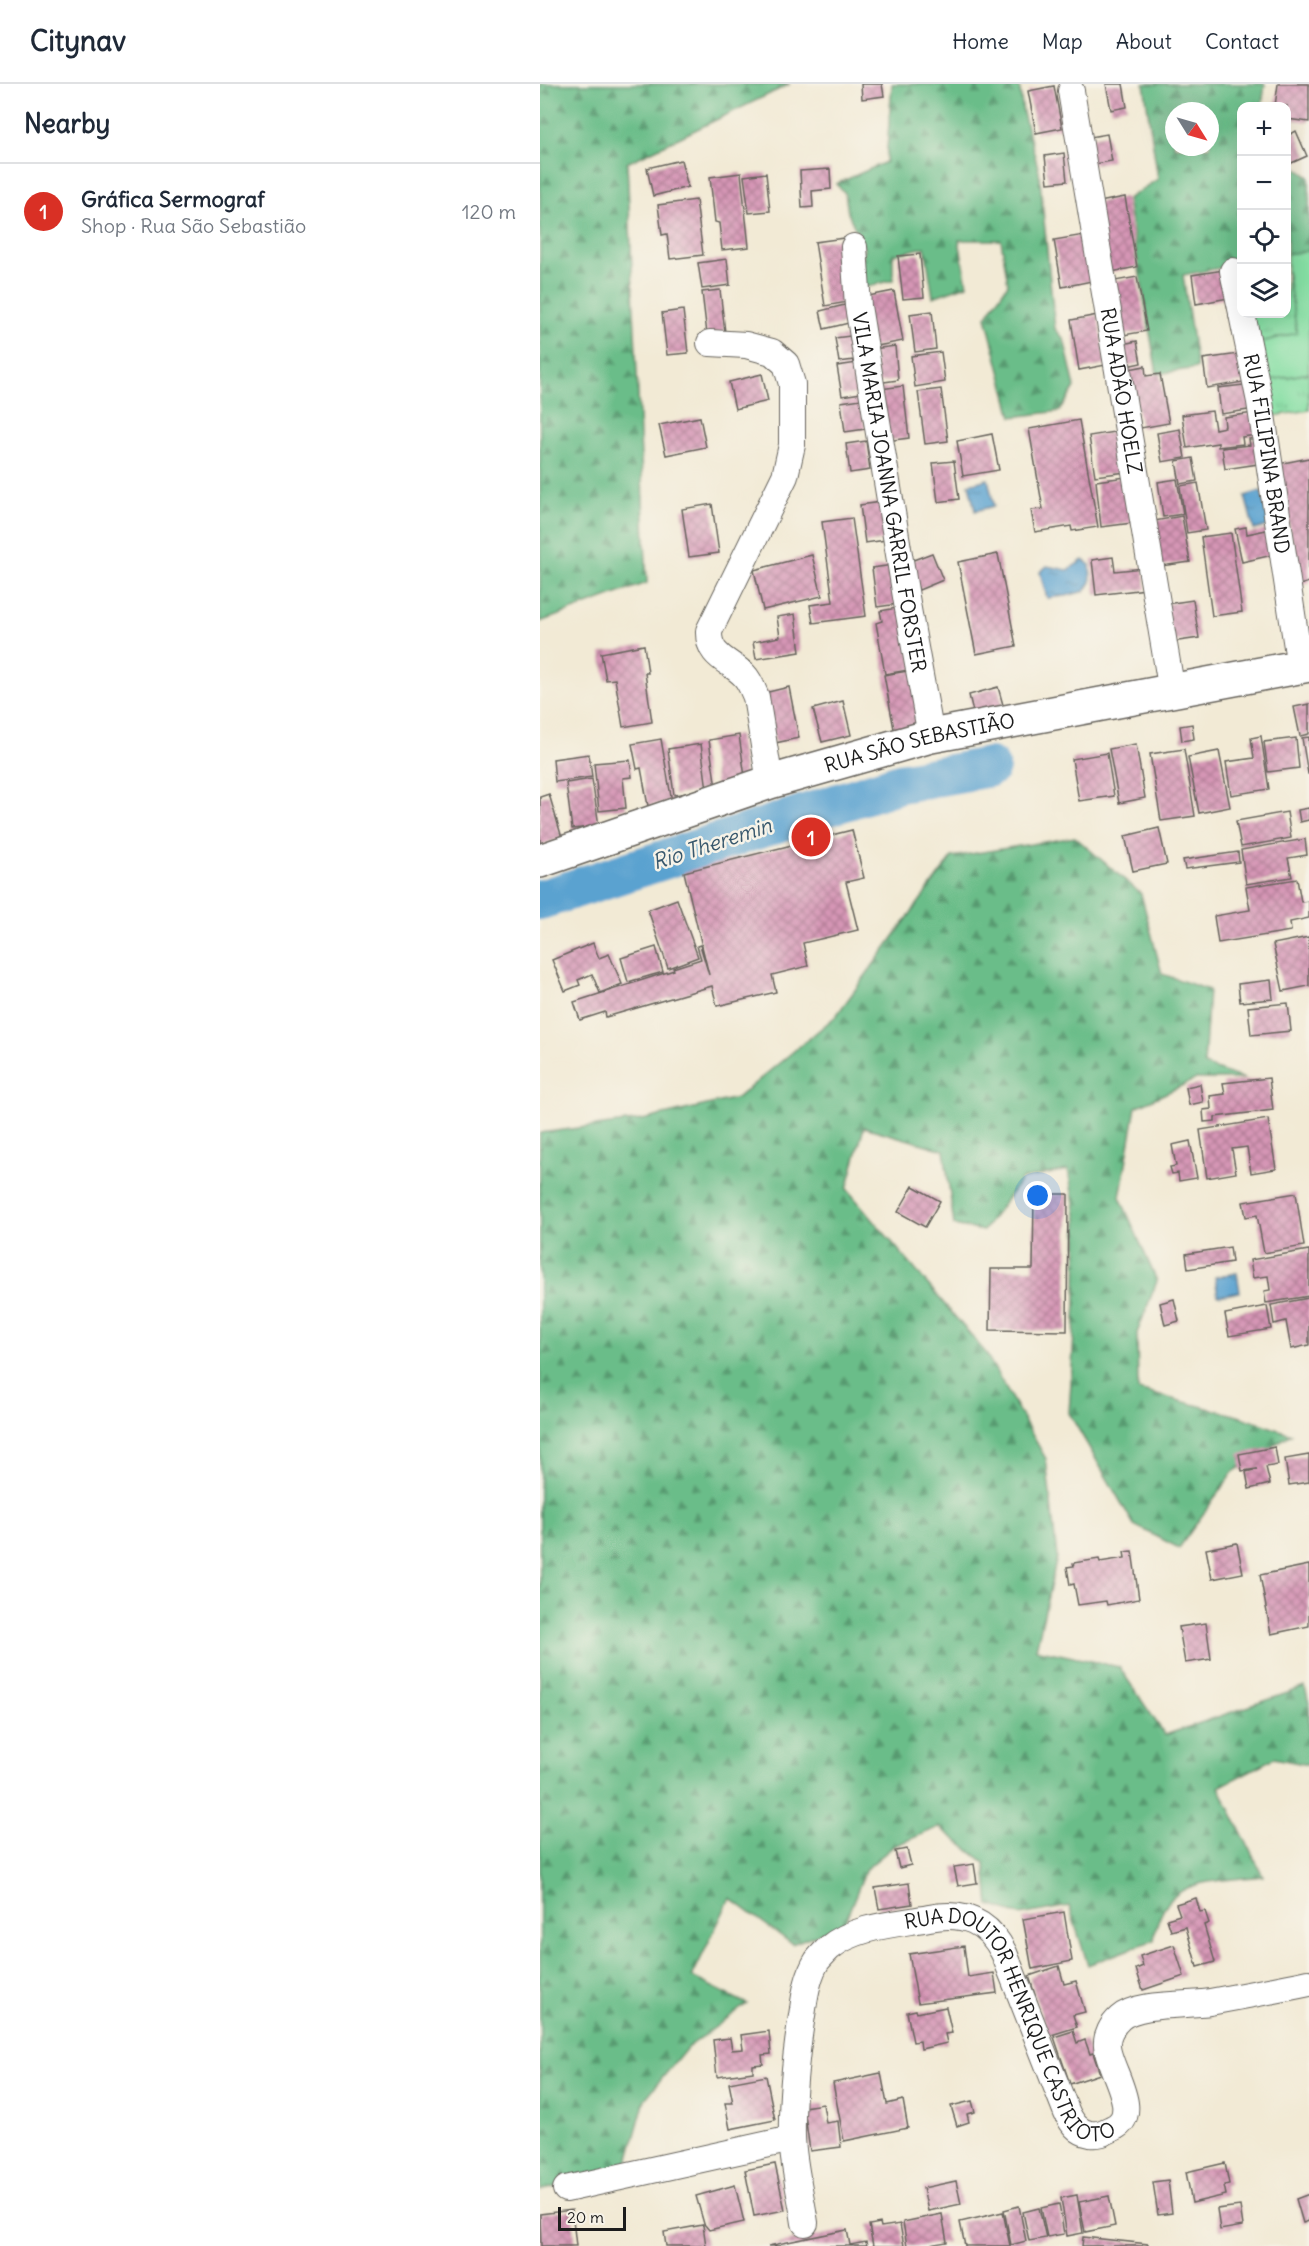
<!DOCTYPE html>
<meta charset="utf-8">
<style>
:root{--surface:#fff;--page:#f6f6f7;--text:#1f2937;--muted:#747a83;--line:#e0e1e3;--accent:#d93025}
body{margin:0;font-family:Delius,sans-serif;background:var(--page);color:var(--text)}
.controls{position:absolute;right:18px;top:18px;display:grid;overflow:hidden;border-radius:12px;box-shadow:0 6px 24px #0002}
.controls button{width:54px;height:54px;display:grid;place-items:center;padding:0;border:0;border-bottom:2px solid var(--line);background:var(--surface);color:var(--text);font:30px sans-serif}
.compass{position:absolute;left:625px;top:18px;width:54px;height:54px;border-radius:50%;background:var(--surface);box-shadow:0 6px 24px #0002;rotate:127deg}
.scale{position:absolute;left:18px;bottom:15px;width:68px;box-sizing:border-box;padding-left:6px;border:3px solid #1c1c1c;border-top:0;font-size:16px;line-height:21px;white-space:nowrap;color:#1c1c1c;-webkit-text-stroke:4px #f7f3e8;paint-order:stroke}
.you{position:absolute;left:498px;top:1112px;width:21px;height:21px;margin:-15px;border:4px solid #fff;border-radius:50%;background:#1a73e8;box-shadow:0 0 0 9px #1a73e833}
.badge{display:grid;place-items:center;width:39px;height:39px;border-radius:50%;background:var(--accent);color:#fff;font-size:20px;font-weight:700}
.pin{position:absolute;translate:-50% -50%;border:3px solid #fff;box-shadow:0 2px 6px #0006}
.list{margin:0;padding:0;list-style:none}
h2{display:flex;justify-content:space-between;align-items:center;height:78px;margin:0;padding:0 24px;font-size:26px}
h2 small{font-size:20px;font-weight:400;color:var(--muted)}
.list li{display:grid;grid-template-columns:39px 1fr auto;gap:18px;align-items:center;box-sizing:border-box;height:96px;padding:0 24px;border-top:2px solid var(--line)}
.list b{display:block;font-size:22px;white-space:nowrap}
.list p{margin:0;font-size:20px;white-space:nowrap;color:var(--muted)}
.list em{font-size:20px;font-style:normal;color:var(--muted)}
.icon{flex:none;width:33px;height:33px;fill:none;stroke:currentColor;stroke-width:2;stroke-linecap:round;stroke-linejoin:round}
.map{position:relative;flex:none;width:769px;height:2162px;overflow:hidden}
header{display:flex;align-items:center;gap:36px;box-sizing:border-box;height:84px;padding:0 30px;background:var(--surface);border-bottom:2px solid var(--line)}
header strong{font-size:28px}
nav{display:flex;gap:33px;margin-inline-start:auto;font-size:21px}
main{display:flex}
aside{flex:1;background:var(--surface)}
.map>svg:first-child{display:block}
.grass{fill:url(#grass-tufts);stroke:#507d60;stroke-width:1.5}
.forest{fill:url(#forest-firs);stroke:#446c52;stroke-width:1.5;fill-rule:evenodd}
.garden{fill:#84dea3;stroke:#507d60;stroke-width:1.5}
.water{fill:url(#water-ripples);stroke:#3b5f76;stroke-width:1.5}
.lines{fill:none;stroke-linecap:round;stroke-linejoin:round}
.river{stroke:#5aa2d0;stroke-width:40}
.building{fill:url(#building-cross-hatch)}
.minor-casing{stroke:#67645d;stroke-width:28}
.tertiary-casing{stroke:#67645d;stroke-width:36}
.minor{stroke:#fff;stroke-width:26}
.tertiary{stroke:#fff;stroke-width:33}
.labels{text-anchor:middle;stroke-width:5;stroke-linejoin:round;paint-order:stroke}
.street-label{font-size:20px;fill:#1c1c1c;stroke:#f7f3e8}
.water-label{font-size:21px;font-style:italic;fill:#38586d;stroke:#f7f3e8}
</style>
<header>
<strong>Citynav</strong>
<nav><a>Home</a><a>Map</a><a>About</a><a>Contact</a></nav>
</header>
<main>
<aside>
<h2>Nearby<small></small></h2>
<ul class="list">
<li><span class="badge">1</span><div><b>Gráfica Sermograf</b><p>Shop · Rua São Sebastião</p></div><em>120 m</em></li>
</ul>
</aside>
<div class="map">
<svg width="769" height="2162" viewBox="0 0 769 2162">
<defs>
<pattern id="grass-tufts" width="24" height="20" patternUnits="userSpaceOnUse" patternTransform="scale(1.5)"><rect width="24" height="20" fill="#84dea3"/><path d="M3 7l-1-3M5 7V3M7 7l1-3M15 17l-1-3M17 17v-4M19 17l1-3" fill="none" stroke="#71be8c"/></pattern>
<pattern id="forest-firs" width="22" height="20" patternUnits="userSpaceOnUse" patternTransform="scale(1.5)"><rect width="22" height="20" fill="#6bbd89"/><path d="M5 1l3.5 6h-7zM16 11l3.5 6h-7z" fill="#57996f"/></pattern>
<pattern id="water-ripples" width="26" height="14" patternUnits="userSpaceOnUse" patternTransform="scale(1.5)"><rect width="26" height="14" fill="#5aa2d0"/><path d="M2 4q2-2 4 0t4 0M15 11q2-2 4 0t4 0" fill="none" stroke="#4a83a8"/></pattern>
<pattern id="building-cross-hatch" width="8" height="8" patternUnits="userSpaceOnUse" patternTransform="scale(1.5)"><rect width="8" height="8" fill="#d696b6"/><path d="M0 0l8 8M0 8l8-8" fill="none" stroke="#ad7a93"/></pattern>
</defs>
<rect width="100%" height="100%" fill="#f7f3e8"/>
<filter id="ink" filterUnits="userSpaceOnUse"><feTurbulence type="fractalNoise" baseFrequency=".0167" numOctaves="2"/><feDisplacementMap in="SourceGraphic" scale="12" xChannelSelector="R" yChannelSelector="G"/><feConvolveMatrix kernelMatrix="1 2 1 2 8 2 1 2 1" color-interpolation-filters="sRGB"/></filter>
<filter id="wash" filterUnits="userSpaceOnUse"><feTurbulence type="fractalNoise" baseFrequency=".008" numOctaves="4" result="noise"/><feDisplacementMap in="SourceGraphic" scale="24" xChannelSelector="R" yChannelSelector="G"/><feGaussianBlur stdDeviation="1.35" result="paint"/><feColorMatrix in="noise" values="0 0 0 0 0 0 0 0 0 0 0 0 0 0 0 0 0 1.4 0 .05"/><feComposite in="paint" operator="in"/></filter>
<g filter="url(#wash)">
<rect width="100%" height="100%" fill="#f2ead5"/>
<!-- grass -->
<polygon class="grass" points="747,186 757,249 717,259 725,297 769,289 769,326 728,333 705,230 746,230"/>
<!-- forest -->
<g class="forest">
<polygon points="0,0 250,0 87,79 107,499 0,538"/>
<polygon points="352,0 479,0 483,29 499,87 515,245 524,255 535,303 520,327 472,333 446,233 468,200 461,156 419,156 427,201 393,213 385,163 353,171 353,196 318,205 324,164 308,129 305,109 296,100 346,78"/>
<path d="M604 0H725L722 22H702L701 180 643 191 657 284 617 290 587 115 618 95ZM634 27H670V63H634Z"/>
<polygon points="747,77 769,93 769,167 747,170"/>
<path d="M535 753 601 810 622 890 669 906 664 981 704 995H656L596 1023 580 1113 617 1197 597 1249 598 1306 698 1332 751 1350 693 1388 639 1464 594 1441 529 1329 536 1219 537 1136 528 1086 482 1095 443 1147 414 1141 404 1066 324 1043 307 1105 445 1268 506 1375 517 1473 496 1565 579 1583 625 1651 765 1603 769 1620V1681L734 1674 679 1703 723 1792C670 1799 623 1791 614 1856L548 1881 529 1822 480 1831 449 1821 445 1779 399 1743 354 1762 326 1785 304 1840 252 1860 190 1814 152 1893 207 1920 147 1964 105 2015 87 2081 40 2097 0 2107V1049L102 1036 197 1014 296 932 412 773Z"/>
</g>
<!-- garden -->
<polygon class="garden" points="769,167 769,289 725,297 717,259 757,249 747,186 747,170"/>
<!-- water -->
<g class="water">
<polygon points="448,395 454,422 435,427 429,400"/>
<polygon points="721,407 731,441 714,446 705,412"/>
<polygon points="543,476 550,481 551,498 545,507 526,512 507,514 500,488 507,482 528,486"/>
<polygon points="697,1189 700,1208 678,1212 675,1193"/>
</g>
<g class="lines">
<!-- river -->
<polyline class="river" points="0,816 360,699 450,683"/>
</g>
<g id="blocks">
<!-- building -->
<g class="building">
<polygon points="321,0 342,0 344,12 322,15"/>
<polygon points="566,0 583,0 587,23 571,26"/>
<polygon points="738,0 769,0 769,38 747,35 747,22 735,22"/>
<polygon points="514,2 522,44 496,49 488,7"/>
<polygon points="756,47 767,72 747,81 747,52"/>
<polygon points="567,50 572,77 549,81 544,54"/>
<polygon points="524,69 527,97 508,99 505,72"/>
<polygon points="141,76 148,103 113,112 107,84"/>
<polygon points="290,85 291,105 272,107 273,123 262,124 260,87"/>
<polygon points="201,89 209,163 182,166 179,139 175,138 170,93"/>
<polygon points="226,89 230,127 209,129 204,92"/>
<polygon points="585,113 597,183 566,189 554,119"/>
<polygon points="156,116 163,171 130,175 127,150 122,151 118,121"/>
<polygon points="544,151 552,197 522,203 514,156"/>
<polygon points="304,154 314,217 285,222 275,158"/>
<polygon points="380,170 384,213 363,215 358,172"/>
<polygon points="187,175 190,201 162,205 158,179"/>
<polygon points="690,185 694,213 656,220 652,191"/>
<polygon points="597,193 607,247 578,252 569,198"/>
<polygon points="180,206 185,248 167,250 162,208"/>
<polygon points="354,207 363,257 332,263 323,213"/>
<polygon points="313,219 317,237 284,245 280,227"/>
<polygon points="143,226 148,269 127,271 122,229"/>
<polygon points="392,227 396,265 375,268 370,230"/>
<polygon points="558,231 566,281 539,286 531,236"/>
<polygon points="310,252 314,276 299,278 295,254"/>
<polygon points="597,257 601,279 582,283 578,261"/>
<polygon points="355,262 358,296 337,299 333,265"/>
<polygon points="401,268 405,298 375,303 371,272"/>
<polygon points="706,269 710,297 667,304 663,275"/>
<polygon points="317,279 321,309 302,312 297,282"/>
<polygon points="605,282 606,292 620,290 629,339 601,344 594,308 584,286"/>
<polygon points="222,290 228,317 195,325 189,298"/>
<polygon points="712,300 715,325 681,330 678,304"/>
<polygon points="363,302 369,354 346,357 340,305"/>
<polygon points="401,305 408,357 385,360 378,308"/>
<polygon points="321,315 325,345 305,348 301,318"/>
<polygon points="672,327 675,345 685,343 684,333 714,329 717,351 702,353 703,360 678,363 678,359 647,364 642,331"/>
<polygon points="160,333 166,363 126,371 119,341"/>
<polygon points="539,336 558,443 532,447 531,442 495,448 491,426 503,425 489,345"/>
<polygon points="640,345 645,374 622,378 617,349"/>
<polygon points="580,347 586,388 555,392 549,352"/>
<polygon points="452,350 459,386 423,392 417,357"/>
<polygon points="720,354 718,380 685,385 682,364 710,361 709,355"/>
<polygon points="326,357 330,386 310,389 306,360"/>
<polygon points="653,374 657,397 640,400 636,377"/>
<polygon points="769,374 769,498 760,501 738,380"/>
<polygon points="414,377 419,415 398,418 393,379"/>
<polygon points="586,393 592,439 561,443 556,397"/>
<polygon points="637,395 643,430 623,433 618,398"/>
<polygon points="658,399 666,446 647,449 640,402"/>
<polygon points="341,418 346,456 325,459 320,421"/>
<polygon points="172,420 179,469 149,473 142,425"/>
<polygon points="642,432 650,478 621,482 614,437"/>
<polygon points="312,434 326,532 273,539 270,521 293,518 282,438"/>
<polygon points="706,443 707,450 731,445 737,470 702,478 695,445"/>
<polygon points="691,449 702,528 672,532 661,453"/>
<polygon points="392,469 403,496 379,506 368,478"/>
<polygon points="458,470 476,562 436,570 418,478"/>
<polygon points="272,471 282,512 223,526 214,486"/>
<polygon points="573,473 575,487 603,484 606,505 556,511 552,476"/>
<polygon points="353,481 358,520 337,523 332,484"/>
<polygon points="653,516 659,554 632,558 626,520"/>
<polygon points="362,523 374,585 345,590 336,539 342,537 340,527"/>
<polygon points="255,530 260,568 216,575 213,558 240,553 237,533"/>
<polygon points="104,561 108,589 105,589 112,638 83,643 75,595 66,596 61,569"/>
<polygon points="374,586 384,640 354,645 344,591"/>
<polygon points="249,603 259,654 235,659 224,609"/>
<polygon points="458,603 465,628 435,636 429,611"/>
<polygon points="303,617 311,651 282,658 273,625"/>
<polygon points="769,620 769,650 760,652 754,623"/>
<polygon points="652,640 654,655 642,657 640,642"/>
<polygon points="199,651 206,700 176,704 169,656"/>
<polygon points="721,652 729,705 691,711 686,678 714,674 711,654"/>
<polygon points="769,653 769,690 768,690 762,654"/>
<polygon points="756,654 759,684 728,688 724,658"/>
<polygon points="121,655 132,718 108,722 101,684 97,685 92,660"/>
<polygon points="161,660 167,706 134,711 128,665"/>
<polygon points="596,660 605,714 579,719 569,665"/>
<polygon points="644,665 655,732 621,737 610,670"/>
<polygon points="679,667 690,723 659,729 648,673"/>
<polygon points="567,669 574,712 539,717 532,675"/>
<polygon points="49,670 52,693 15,698 13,675"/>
<polygon points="90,676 92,693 83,694 86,724 59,727 54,679"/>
<polygon points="52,695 59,742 32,745 26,699"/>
<polygon points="9,710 22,754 0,761 0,713"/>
<polygon points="769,724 769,736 760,738 758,726"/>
<polygon points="747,728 751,754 701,763 696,737"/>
<polygon points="619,744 627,780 593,787 585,752"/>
<polygon points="312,746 324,794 306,798 318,846 263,859 268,882 232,891 236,908 177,922 172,902 66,933 65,928 40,936 34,918 134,886 133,884 161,875 157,862 160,861 169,891 144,788"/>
<polygon points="765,755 767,771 748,774 752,793 706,800 701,766"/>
<polygon points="698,768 699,778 645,785 643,776"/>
<polygon points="757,795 761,818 769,817 769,834 750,838 751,847 678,859 674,832 710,826 706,803"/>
<polygon points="137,815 158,873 128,884 108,826"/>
<polygon points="769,853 769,902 743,907 733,860"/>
<polygon points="53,859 59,874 69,870 82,900 60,909 52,890 38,896 40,901 25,907 12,876"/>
<polygon points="116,863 123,888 88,898 81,874"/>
<polygon points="731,896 733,915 700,918 698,900"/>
<polygon points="748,919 751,947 711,951 708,923"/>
<polygon points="729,994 733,1026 675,1033 675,1037 664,1038 663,1026 671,1025 670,1012 685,1010 683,999"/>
<polygon points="660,1000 663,1018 649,1021 646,1003"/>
<polygon points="728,1035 736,1085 711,1089 707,1063 692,1065 696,1089 667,1094 660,1046"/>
<polygon points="650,1057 657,1094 639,1097 638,1089 632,1090 630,1083 636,1082 632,1061"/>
<polygon points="373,1102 400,1117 385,1143 358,1128"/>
<polygon points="756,1109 764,1162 724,1169 717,1131 706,1133 703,1118"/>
<polygon points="494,1110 528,1110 527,1247 450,1246 451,1185 493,1185"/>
<polygon points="690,1163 692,1178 648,1185 646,1170"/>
<polygon points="769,1166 769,1212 726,1219 724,1207 730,1206 728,1192 713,1194 710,1176"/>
<polygon points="769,1214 769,1261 751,1265 746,1237 734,1240 731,1221"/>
<polygon points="634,1215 639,1237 625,1241 620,1219"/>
<polygon points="727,1222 731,1245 689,1252 685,1230"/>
<polygon points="735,1363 738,1381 726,1383 730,1400 709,1405 706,1388 717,1385 702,1387 699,1370"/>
<polygon points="769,1371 769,1398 749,1401 745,1375"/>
<polygon points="697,1459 703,1489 672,1495 666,1465"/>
<polygon points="592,1467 599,1515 567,1521 566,1517 538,1521 534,1500 530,1501 527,1483 534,1482 533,1479 559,1475 560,1478 585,1474 584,1468"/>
<polygon points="769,1481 769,1542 731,1550 720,1491"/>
<polygon points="666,1539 671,1575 645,1579 639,1543"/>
<polygon points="367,1765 371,1781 359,1784 355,1767"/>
<polygon points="434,1780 437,1799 418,1802 414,1783"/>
<polygon points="369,1799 372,1820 339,1825 335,1804"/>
<polygon points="656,1814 660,1828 665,1827 669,1839 664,1841 675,1878 657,1883 646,1843 631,1847 627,1835 640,1831 636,1820"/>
<polygon points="524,1828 532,1877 492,1885 483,1835"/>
<polygon points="634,1861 644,1892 603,1906 596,1885 603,1882 600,1872"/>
<polygon points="424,1862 428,1893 454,1889 457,1909 378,1919 369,1870"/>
<polygon points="519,1882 524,1900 536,1897 545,1928 533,1931 537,1943 508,1952 489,1892"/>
<polygon points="406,1923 412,1949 405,1950 407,1959 381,1965 380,1957 373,1958 367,1928 376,1926 377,1929"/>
<polygon points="229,1947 231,1970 222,1971 223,1980 213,1981 213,1988 177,1993 173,1956 190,1954 192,1966 203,1965 201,1951"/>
<polygon points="533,1947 537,1959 545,1956 550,1970 553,1969 560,1990 530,2000 514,1953"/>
<polygon points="341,1989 347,2020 363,2016 368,2044 304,2057 293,1999"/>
<polygon points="226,1992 235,2036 190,2045 185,2019 193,2019 189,1999"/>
<polygon points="432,2017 435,2028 427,2030 429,2038 417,2042 411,2022"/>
<polygon points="283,2020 286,2039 298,2037 301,2063 270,2067 264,2023"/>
<polygon points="685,2079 689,2100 684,2101 686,2111 652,2119 646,2088"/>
<polygon points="235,2080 245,2126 214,2132 205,2086"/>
<polygon points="628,2096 632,2129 618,2131 613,2098"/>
<polygon points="416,2097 421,2120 388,2127 383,2104"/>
<polygon points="195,2101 204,2138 169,2146 164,2140 156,2112"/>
<polygon points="769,2110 769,2137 763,2139 756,2115"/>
<polygon points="537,2111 543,2149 527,2152 521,2114"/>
<polygon points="569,2112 575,2142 545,2148 539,2118"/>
<polygon points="519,2120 524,2150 507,2153 501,2124"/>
<polygon points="479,2122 486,2157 471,2161 464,2126"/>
<polygon points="700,2122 703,2142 680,2146 677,2125"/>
<polygon points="499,2124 506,2154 489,2157 483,2128"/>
<polygon points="32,2126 36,2162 1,2162 0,2130"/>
<polygon points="463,2128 470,2162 425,2162 420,2138"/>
<polygon points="402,2130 407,2158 383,2162 367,2162 363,2138"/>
<polygon points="340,2139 341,2143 360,2140 364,2162 333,2162 329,2141"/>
<polygon points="163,2141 166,2162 126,2162 124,2148"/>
<polygon points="307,2146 310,2161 326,2158 327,2162 228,2162"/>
<polygon points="543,2153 608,2160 608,2162 542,2162"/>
</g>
</g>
</g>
<g filter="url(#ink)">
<use href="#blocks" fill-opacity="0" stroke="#67645d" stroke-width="1.5"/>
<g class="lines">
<defs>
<g id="minor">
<path id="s1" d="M531 7 632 608"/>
<path id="s2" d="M314 163 318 222 368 525 391 652"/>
<polyline points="693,187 702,229"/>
<path id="s3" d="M702 230 720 318 760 583"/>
<path d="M170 259 206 261 232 268 246 280 252 300V361L245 392 169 547C168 573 189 576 204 591 210 597 213 606 216 613L230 698"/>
<polyline points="26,2105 252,2055"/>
<path id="s4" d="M265 2139C261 2111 253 2081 252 2053 251 2010 256 1968 263 1925 265 1910 268 1891 277 1877 280 1873 285 1868 289 1864 315 1842 357 1840 389 1834 424 1827 448 1837 464 1869L527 2029C532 2039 538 2048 550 2050 559 2051 563 2049 571 2045 605 2031 568 1985 567 1962 566 1952 572 1941 580 1934 598 1918 646 1922 670 1918 703 1912 736 1906 769 1899"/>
</g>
<g id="tertiary">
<path id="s5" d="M0 777 230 698 391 652 769 581"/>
</g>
</defs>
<!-- minor casing -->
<use href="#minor" class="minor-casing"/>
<!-- tertiary casing -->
<use href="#tertiary" class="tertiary-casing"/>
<!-- minor -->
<use href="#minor" class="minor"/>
<!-- tertiary -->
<use href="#tertiary" class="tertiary"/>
</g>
</g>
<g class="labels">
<!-- street labels -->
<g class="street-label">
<text dy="7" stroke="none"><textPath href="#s1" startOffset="304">RUA ADÃO HOELZ</textPath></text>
<text dy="7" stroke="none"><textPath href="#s3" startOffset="142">RUA FILIPINA BRAND</textPath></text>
<text dy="7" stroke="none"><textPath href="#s2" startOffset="248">VILA MARIA JOANNA GARRIL FORSTER</textPath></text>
<text dy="7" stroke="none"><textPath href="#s5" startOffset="398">RUA SÃO SEBASTIÃO</textPath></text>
<text dy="7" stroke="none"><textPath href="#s4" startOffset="537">RUA DOUTOR HENRIQUE CASTRIOTO</textPath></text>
</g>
<!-- water labels -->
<g class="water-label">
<text transform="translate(172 760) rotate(-18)" y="7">Rio Theremin</text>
</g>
</g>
</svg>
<div class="controls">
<button>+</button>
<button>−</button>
<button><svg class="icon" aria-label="locate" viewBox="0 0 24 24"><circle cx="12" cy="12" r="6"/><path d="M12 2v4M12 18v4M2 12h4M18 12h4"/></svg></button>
<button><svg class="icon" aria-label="layers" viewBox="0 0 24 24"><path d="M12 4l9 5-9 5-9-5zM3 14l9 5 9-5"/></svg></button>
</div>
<svg class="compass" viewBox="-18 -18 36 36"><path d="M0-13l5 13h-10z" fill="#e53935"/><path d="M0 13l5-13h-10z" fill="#747a83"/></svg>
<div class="scale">20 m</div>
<div class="you"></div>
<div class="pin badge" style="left:271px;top:753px">1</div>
</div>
</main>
